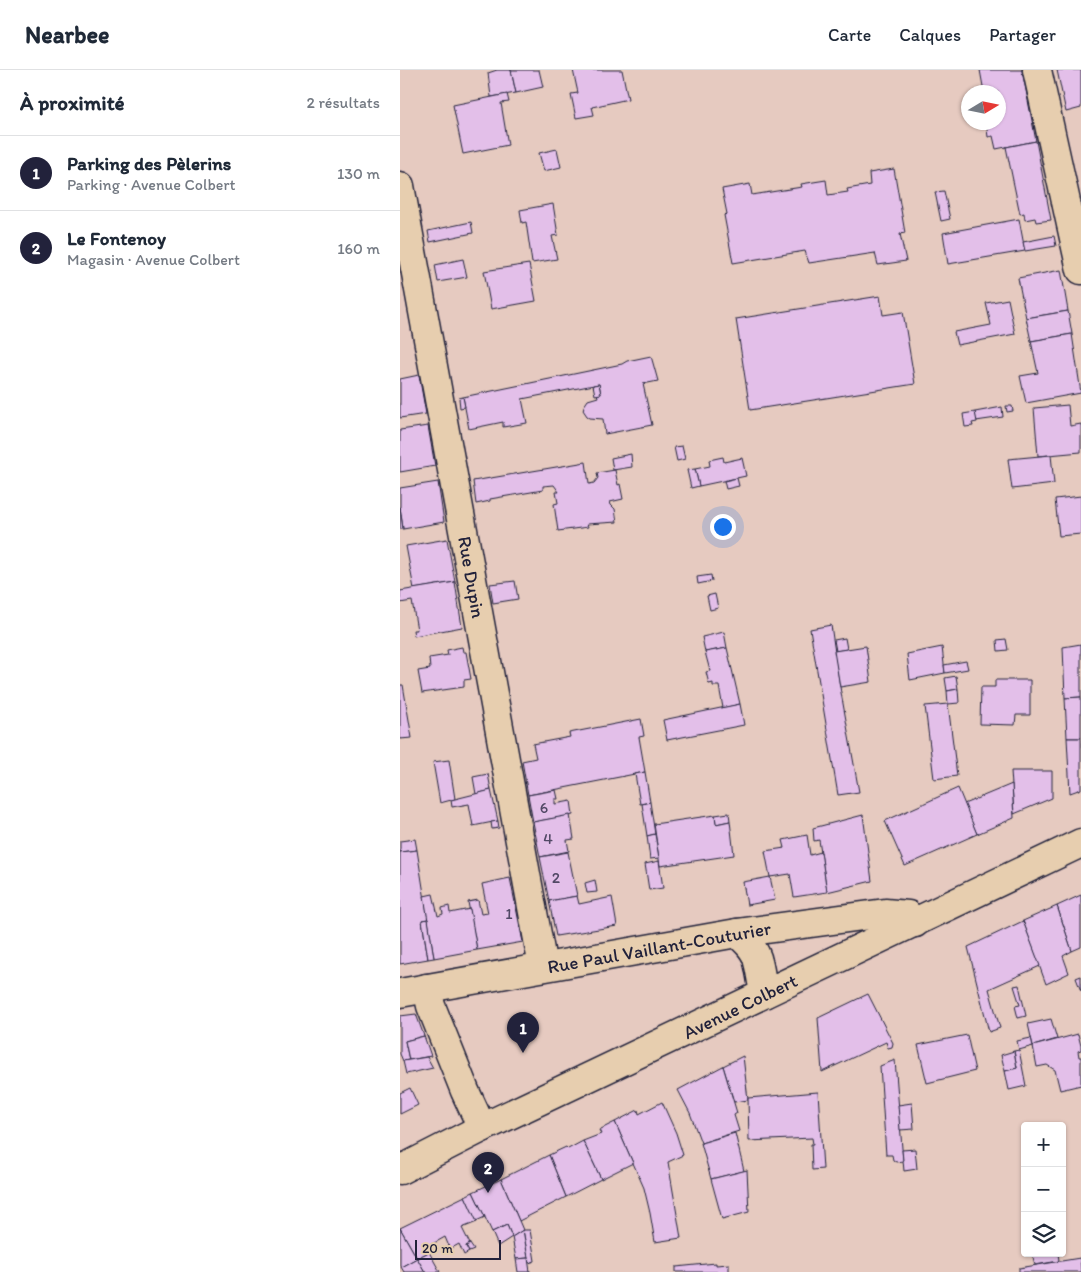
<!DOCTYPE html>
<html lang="fr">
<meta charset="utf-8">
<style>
:root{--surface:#fff;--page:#f6f6f7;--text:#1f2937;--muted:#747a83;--line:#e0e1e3;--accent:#22223b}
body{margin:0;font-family:Itim,sans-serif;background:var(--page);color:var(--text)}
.controls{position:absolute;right:15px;bottom:15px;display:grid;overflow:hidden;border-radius:5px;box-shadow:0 1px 4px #0004}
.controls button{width:45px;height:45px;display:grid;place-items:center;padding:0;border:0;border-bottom:1px solid var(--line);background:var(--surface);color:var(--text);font:25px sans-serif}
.compass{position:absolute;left:561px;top:15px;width:45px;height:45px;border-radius:50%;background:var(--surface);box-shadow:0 1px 4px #0004;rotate:80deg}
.scale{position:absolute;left:15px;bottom:12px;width:86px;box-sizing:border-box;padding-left:5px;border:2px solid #22223b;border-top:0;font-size:14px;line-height:18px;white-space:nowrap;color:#22223b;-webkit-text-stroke:4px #e7ceaf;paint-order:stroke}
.you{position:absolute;left:322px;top:456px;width:18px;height:18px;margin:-12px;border:4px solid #fff;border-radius:50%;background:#1a73e8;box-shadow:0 0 0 8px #1a73e833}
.badge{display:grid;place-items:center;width:32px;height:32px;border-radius:50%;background:var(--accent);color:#fff;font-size:16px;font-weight:700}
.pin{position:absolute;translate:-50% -41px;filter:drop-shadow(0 1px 2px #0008)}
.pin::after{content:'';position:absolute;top:26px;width:18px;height:15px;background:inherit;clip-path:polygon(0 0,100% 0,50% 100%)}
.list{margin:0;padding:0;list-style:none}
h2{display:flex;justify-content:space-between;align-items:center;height:65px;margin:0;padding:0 20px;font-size:21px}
h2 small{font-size:16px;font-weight:400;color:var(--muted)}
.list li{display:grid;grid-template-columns:32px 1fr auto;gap:15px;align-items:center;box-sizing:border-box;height:75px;padding:0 20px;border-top:1px solid var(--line)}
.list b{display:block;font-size:19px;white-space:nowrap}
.list p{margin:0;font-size:16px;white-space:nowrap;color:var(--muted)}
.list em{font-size:16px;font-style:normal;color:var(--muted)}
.icon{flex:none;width:28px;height:28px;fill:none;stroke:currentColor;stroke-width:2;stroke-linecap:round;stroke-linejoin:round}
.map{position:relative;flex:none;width:681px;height:1202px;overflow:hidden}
header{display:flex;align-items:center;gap:30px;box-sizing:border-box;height:70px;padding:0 25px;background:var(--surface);border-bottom:1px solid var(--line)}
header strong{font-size:24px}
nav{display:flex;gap:28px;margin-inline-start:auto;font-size:18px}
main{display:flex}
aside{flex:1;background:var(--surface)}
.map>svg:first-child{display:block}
.building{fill:#e3bfe9;stroke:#22223b}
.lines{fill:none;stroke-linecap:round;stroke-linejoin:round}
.street-casing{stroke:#22223b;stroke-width:31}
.secondary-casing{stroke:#22223b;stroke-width:31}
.street{stroke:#e7ceaf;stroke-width:28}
.secondary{stroke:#e7ceaf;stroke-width:28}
.labels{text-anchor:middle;stroke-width:5;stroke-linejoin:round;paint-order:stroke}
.number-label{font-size:16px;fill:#524966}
.street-label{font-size:19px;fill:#22223b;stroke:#e7ceaf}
</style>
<header>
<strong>Nearbee</strong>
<nav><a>Carte</a><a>Calques</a><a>Partager</a></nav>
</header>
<main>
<aside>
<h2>À proximité<small>2 résultats</small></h2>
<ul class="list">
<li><span class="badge">1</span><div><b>Parking des Pèlerins</b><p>Parking · Avenue Colbert</p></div><em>130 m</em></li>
<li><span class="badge">2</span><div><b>Le Fontenoy</b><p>Magasin · Avenue Colbert</p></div><em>160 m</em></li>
</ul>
</aside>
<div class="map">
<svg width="681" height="1202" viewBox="0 0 681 1202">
<rect width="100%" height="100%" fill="#e6cac0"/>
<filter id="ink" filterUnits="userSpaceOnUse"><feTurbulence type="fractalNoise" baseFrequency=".02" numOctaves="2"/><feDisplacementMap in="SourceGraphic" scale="10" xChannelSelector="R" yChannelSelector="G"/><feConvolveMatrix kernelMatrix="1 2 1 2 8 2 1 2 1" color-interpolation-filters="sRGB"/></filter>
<g filter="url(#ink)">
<!-- building -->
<g class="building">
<polygon points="97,0 111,0 116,23 91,27 88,3"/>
<polygon points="111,0 139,0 143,17 116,23"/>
<polygon points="173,0 222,0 228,29 192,37 194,45 176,48 171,24 178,23"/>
<polygon points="580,0 622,0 636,71 596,79 593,66 588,67 586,52 598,52 598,22 584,22"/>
<polygon points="657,0 681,0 681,38 666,42"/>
<polygon points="107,24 109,32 101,33 108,75 63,84 53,35"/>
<polygon points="636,71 651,150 636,152 635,148 625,150 624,143 620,144 606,77"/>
<polygon points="157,79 161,97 144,101 139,83"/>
<polygon points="494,99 505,163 500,164 506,191 478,195 475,183 409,193 405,181 333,193 324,145 327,144 322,119 350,114 352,125 402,117 401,114 426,110 428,125 448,122 447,119 470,115 469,103"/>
<polygon points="544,121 550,149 541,151 535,122"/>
<polygon points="153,134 158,165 152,166 157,189 132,193 126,152 122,153 120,140"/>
<polygon points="619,149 625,181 548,194 543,163"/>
<polygon points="71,152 73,163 30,172 28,161"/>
<polygon points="654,166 656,176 625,181 623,172"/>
<polygon points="63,189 67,207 38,212 35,195"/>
<polygon points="129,194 136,231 91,239 84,201"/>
<polygon points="661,200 668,241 626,248 618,208"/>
<polygon points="480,226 483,245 503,242 515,314 350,340 336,249"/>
<polygon points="608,229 615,264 557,275 554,262 591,255 586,233"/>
<polygon points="668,241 672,264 631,271 626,248"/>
<polygon points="672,264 681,323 626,333 620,306 638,303 631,271"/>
<polygon points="251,286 258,311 243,314 252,355 205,364 203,349 190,348 187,346 183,340 184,336 188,330 198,327 197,324 201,324 199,314 122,329 127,353 103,357 103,352 69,359 63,327 222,294 227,291"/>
<polygon points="19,305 26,344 0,348 0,309"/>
<polygon points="199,314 201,324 195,325 193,315"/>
<polygon points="63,327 65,337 60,338 59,328"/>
<polygon points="668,335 670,356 681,354 681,382 638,386 634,338"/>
<polygon points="606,336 612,336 613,341 607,342"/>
<polygon points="602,337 603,347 576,351 575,342"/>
<polygon points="575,342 577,352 572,353 573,356 565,357 563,344"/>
<polygon points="28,356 35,396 0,402 0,360"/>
<polygon points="282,376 285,389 277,391 274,377"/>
<polygon points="231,384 232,397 213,400 211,388"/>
<polygon points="651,385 654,414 612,419 608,389"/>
<polygon points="323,387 324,392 342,388 346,406 299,416 295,399 310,396 309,390"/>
<polygon points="186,392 189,414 194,413 198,408 197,403 215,400 218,415 220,414 223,429 210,432 211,435 215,439 217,452 187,454 188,457 158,461 154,434 158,433 156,422 159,422 154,415 143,416 143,420 90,429 90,431 76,434 73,411"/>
<polygon points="295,399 299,416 291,418 287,400"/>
<polygon points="337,408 339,416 326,419 324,411"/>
<polygon points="38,412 44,452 3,459 0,437 0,418"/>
<polygon points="681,426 681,464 659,466 655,429"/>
<polygon points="0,437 3,459 0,459"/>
<polygon points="47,469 55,512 14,519 6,476"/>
<polygon points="311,505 312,511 298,514 297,507"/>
<polygon points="115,511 118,529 93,533 90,514"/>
<polygon points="55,512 62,557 14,566 13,560 17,560 12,531 0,533 0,521"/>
<polygon points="315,524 318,538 310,540 307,526"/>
<polygon points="431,555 440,617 459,722 438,725 410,559"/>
<polygon points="324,562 327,578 305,582 302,567"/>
<polygon points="445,568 447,579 436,581 434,570"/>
<polygon points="606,569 608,580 598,581 597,570"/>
<polygon points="681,574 681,627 665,628 663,577"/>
<polygon points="466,576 471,612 440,617 434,581"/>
<polygon points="62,577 63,582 66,582 71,609 64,610 64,617 22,623 18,601 30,599 29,588 48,585 47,580"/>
<polygon points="542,577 545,603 510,610 507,584"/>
<polygon points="327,578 340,634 323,638 319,616 313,616 313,613 309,614 306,602 310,601 305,582"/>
<polygon points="566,591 568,599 545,603 544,595"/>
<polygon points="556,606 558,619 547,621 545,608"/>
<polygon points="595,610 630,610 630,645 616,645 615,655 580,654 581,617 595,617"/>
<polygon points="0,615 3,615 12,668 0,669"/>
<polygon points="558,619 559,633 548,634 547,621"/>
<polygon points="681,627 681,668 667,668 665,628"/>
<polygon points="340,634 344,655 267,670 263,650"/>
<polygon points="548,634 557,706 534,709 525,636"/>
<polygon points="241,649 244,666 239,667 245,702 128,725 122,691 136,688 133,674 170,667 169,663"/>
<polygon points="667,668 681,668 681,719 670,723"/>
<polygon points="49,690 55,729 40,733 33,692"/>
<polygon points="611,701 652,701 652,728 614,744"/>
<polygon points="245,702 250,732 240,734 235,704"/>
<polygon points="88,704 91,720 76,724 73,707"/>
<polygon points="612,714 614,748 577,764 564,734"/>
<polygon points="558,718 577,764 505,796 485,751"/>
<polygon points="91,720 98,751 73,756 69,734 52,737 51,730"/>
<polygon points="156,720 158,729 155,729 155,734 171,731 173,745 133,752 128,725"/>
<polygon points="250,732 255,764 247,766 242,734"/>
<polygon points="329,743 330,751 316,754 315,745"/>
<polygon points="170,745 174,769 167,770 169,781 140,787 133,752"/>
<polygon points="315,745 316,754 330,751 334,785 260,796 254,754"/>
<polygon points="463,745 472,811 427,822 419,770 414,771 413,758"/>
<polygon points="98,751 99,758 92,759 91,752"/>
<polygon points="255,764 259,788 250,789 247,766"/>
<polygon points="407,765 410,785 421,782 427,822 394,827 390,804 370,807 365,781 385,778 383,770"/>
<polygon points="15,769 17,780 0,782 0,771"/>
<polygon points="17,780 28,849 22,850 28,889 0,894 0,782"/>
<polygon points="168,782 177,826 149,831 140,787"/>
<polygon points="259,791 263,818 249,820 245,794"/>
<polygon points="370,807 375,830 347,835 343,812"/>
<polygon points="110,808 123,872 77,880 68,832 78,830 81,844 88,843 82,814"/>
<polygon points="195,810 197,822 187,823 185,813"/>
<polygon points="33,824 38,846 43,844 42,838 49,836 50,843 70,839 77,880 34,888 24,826"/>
<polygon points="681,825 681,877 672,881 657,836"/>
<polygon points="177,826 179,834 212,827 217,856 156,866 149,831"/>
<polygon points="657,836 672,881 663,886 669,903 646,914 623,851"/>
<polygon points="28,849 34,888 28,889 22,850"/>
<polygon points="623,851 640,896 589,919 600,958 589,962 568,877"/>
<polygon points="681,906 681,921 676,908"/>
<polygon points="619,915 626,946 618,948 615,936 620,935 614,916"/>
<polygon points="468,924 493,973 492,977 488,978 486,972 422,1002 418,948"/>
<polygon points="16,944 24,966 5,971 9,990 3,991 0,984 0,946"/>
<polygon points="651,949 657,969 633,976 628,954"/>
<polygon points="678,964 681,976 681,980 678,981 679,987 681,987 681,1015 660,1020 655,1000 647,995 637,997 633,976"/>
<polygon points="567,965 575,1001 527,1013 518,975"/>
<polygon points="24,966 31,986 9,990 5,971"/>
<polygon points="631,968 633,976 619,980 617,971"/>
<polygon points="619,980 626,1016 609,1020 605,1001 617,998 614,981"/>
<polygon points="614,981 617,998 605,1001 601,985"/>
<polygon points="343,986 348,1030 334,1032 323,996"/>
<polygon points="27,987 33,998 6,1004 3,991"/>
<polygon points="495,990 503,1091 496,1092 493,1090 492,1085 486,1085 480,996"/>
<polygon points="323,996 337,1043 334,1045 339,1061 301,1073 290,1043 278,1020"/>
<polygon points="10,1018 18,1035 0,1044 0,1023"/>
<polygon points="418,1022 423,1099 412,1100 411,1074 413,1074 412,1068 349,1071 348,1028"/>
<polygon points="262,1032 276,1063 283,1085 268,1092 281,1168 255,1172 250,1143 244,1118 215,1052 238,1040 239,1044"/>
<polygon points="512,1033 514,1059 500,1060 498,1035"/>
<polygon points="215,1052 233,1093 201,1109 183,1071 201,1064 199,1060"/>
<polygon points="335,1063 344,1101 311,1109 301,1073"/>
<polygon points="183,1071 201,1109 166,1127 149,1085 166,1077 168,1079"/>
<polygon points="515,1079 517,1099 504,1101 502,1080"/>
<polygon points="149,1085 166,1127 119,1151 101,1109"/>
<polygon points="347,1100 349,1142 322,1149 311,1109"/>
<polygon points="101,1109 123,1160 112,1167 107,1155 92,1162 73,1122"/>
<polygon points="73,1122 85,1147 76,1151 65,1126"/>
<polygon points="65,1126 77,1152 62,1158 70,1174 66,1176 69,1182 64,1185 59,1174 50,1179 45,1167 27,1177 29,1182 17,1188 0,1158"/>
<polygon points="107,1155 112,1167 98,1176 92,1162"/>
<polygon points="0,1158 17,1188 1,1197 0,1195"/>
<polygon points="123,1160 130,1160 135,1191 129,1193"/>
<polygon points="123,1160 128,1188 116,1189 112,1167"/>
<polygon points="70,1174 74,1180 69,1182 66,1176"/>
<polygon points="29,1182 40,1202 25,1202 17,1188"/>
<polygon points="632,1183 658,1183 659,1191 635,1195"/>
<polygon points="17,1188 25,1202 4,1202 1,1197"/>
<polygon points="128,1188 130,1202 118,1202 116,1189"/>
<polygon points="680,1188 681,1202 619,1202 619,1198"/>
<polygon points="316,1193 316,1195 329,1194 329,1202 276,1202 276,1197"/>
</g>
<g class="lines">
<defs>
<g id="street">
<polyline points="637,0 681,200"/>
<polyline points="0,116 143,897"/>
<polyline points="27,918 31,936 65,1021 82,1058"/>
</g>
<g id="secondary">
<path d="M337 863C346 871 356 880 358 892 361 902 361 913 365 923"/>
<polyline points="0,923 337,863 485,843 508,845 515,853"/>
<polyline points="0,1100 82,1058 681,773"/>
</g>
</defs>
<!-- street casing -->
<use href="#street" class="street-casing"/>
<!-- secondary casing -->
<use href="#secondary" class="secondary-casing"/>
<!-- street -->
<use href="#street" class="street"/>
<!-- secondary -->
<use href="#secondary" class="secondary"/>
</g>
</g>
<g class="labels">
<!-- number labels -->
<g class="number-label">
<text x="144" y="743">6</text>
<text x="148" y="774">4</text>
<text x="156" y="813">2</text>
<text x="109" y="849">1</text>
</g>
<!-- street labels -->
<g class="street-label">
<text transform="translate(72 507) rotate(80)" y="7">Rue Dupin</text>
<text transform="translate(259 877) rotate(-10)" y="7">Rue Paul Vaillant-Couturier</text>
<text transform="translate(340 936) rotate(-26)" y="7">Avenue Colbert</text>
</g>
</g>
</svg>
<div class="controls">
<button>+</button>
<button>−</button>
<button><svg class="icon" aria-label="layers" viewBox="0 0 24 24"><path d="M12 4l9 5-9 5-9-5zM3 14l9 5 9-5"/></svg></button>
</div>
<svg class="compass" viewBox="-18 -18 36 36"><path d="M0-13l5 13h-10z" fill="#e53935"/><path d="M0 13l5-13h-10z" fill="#747a83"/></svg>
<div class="scale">20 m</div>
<div class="you"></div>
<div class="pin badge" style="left:123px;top:983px">1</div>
<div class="pin badge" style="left:88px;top:1123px">2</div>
</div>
</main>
